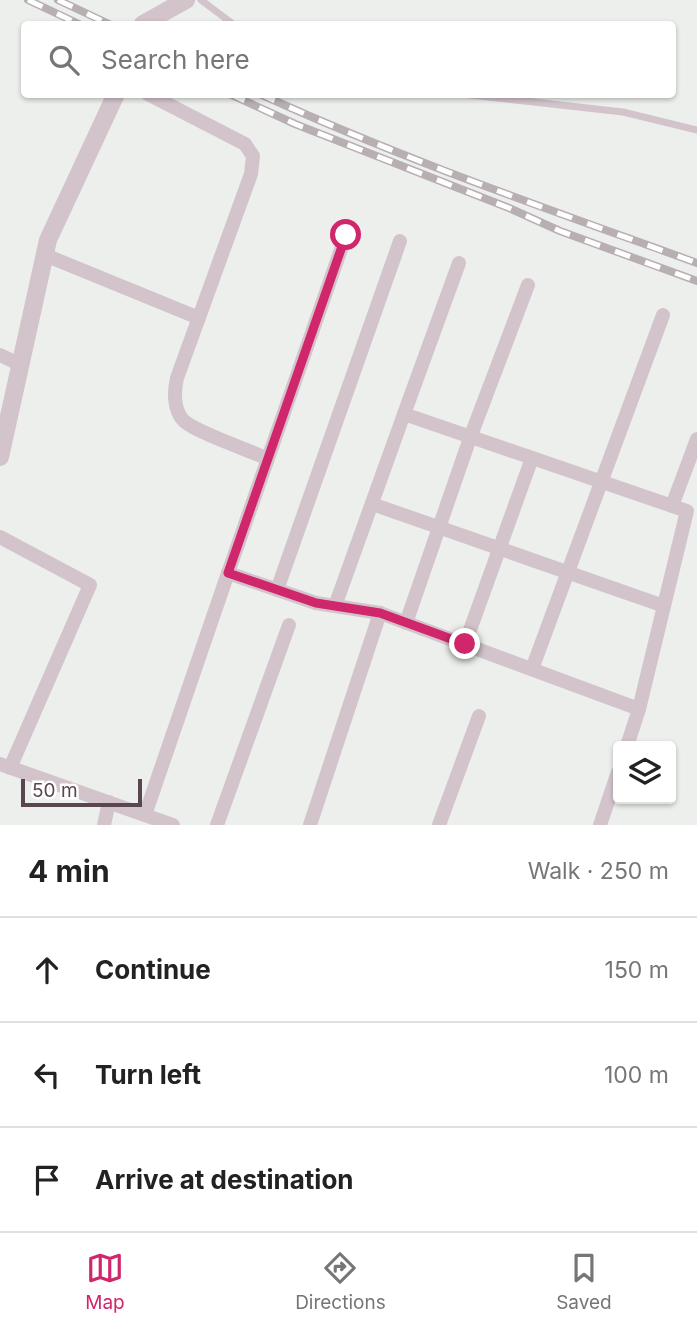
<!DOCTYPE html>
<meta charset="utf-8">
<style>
:root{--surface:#fff;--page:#f6f6f6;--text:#222;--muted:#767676;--line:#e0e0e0;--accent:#d0266b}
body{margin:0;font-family:Inter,sans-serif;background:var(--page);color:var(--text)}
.controls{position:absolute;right:21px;bottom:21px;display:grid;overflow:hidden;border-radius:7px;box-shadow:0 2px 5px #0004}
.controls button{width:63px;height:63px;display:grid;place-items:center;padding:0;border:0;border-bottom:2px solid var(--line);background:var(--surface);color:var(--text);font:35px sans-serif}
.scale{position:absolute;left:21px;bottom:18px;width:121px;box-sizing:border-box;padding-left:7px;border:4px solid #594750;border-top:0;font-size:19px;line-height:24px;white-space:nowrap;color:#594750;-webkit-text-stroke:5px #fff;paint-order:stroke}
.stop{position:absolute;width:21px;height:21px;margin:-16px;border:5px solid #d0266b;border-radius:50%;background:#fff}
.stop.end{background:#d0266b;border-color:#fff;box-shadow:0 2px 7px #0008}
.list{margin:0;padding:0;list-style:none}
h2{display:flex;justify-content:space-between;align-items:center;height:91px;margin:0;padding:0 28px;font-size:30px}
h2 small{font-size:23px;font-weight:400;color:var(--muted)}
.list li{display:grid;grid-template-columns:46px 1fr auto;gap:21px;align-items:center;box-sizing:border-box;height:105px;padding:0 28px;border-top:2px solid var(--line)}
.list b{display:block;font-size:26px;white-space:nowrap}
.list em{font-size:23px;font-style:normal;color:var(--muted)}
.icon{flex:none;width:38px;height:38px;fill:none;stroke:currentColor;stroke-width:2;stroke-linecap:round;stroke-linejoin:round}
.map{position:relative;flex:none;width:697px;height:825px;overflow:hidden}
.search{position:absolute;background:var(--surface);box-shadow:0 2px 5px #0004;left:21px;right:21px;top:21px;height:77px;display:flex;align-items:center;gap:18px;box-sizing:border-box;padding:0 24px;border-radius:7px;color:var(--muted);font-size:26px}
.sheet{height:406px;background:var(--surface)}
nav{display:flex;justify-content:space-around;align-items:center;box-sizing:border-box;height:98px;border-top:2px solid var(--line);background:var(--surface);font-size:19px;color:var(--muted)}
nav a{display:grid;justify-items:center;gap:4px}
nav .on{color:var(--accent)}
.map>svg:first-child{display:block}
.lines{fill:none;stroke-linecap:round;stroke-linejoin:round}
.service{stroke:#d3c4cc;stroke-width:7}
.minor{stroke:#d3c4cc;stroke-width:14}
.tertiary{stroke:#d3c4cc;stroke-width:18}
.rail-casing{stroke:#b7afb2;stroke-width:8}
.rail{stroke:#fff;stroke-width:5;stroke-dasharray:16;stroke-linecap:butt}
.route{stroke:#d0266b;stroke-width:9}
</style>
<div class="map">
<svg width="697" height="825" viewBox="0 0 697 825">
<rect width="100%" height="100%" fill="#edefed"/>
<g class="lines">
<!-- service -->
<g class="service">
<polyline points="201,0 233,24"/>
<polyline points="462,94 623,112 697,130"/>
</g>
<!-- minor -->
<g class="minor">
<path d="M148 94 245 144 253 156 251 174 177 378C174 391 173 410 184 421 196 432 248 450 266 458"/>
<polyline points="45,255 199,318"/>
<polyline points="0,355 21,365"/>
<polygon points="404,414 687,511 639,709 380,613 335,606"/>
<polyline points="404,414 459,263"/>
<polyline points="372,504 664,606"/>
<polyline points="672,506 697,439"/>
<polyline points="0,537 90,585 10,768"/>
<polyline points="228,573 346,235"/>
<polyline points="277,590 400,241"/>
<polyline points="406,623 470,438 528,285"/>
<polyline points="465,644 532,458"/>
<polyline points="532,669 663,315"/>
<polyline points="627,746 639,709"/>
<polyline points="0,764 173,825"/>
<polyline points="145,815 228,573 316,603 335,606"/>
<polyline points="104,825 109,802"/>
<polyline points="217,825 289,625"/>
<polyline points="310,825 380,613"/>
<polyline points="439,825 479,716"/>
<polyline points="600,825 618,772"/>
</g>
<!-- tertiary -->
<g class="tertiary">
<polyline points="143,24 186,0"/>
<polyline points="0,457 48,240 116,94"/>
</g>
<defs>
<g id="rail">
<polyline points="28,0 79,24"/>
<polyline points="58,0 109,24"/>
<polyline points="230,94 295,124 509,208 560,231 697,281"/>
<path d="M260 94C402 159 551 210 697 263"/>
</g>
</defs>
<!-- rail casing -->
<use href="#rail" class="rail-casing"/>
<!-- rail -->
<use href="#rail" class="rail"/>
</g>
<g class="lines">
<!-- route -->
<polyline class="route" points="346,235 228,573 316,603 380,613 465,644"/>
</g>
</svg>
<div class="controls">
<button><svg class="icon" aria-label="layers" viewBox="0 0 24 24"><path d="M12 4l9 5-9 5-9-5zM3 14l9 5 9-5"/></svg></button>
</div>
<div class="scale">50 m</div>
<div class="stop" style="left:346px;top:235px"></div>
<div class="stop end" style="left:465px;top:644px"></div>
<div class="search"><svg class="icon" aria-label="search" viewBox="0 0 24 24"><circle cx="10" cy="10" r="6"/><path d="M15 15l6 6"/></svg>Search here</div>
</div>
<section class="sheet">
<h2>4 min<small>Walk · 250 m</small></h2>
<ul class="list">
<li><svg class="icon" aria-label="ahead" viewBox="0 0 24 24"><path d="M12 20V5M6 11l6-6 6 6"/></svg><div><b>Continue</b></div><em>150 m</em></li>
<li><svg class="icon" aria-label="left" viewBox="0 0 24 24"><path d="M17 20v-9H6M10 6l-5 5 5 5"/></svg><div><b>Turn left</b></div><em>100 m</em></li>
<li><svg class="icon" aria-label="arrive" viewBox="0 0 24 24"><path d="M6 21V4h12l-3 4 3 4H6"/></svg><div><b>Arrive at destination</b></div></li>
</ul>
</section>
<nav>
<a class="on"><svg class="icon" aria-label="map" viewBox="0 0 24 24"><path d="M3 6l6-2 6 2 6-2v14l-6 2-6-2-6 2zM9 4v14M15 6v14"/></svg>Map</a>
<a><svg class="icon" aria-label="directions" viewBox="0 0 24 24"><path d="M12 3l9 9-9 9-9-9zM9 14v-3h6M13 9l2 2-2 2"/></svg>Directions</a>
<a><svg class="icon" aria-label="saved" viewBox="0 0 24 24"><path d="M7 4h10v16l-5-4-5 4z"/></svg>Saved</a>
</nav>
